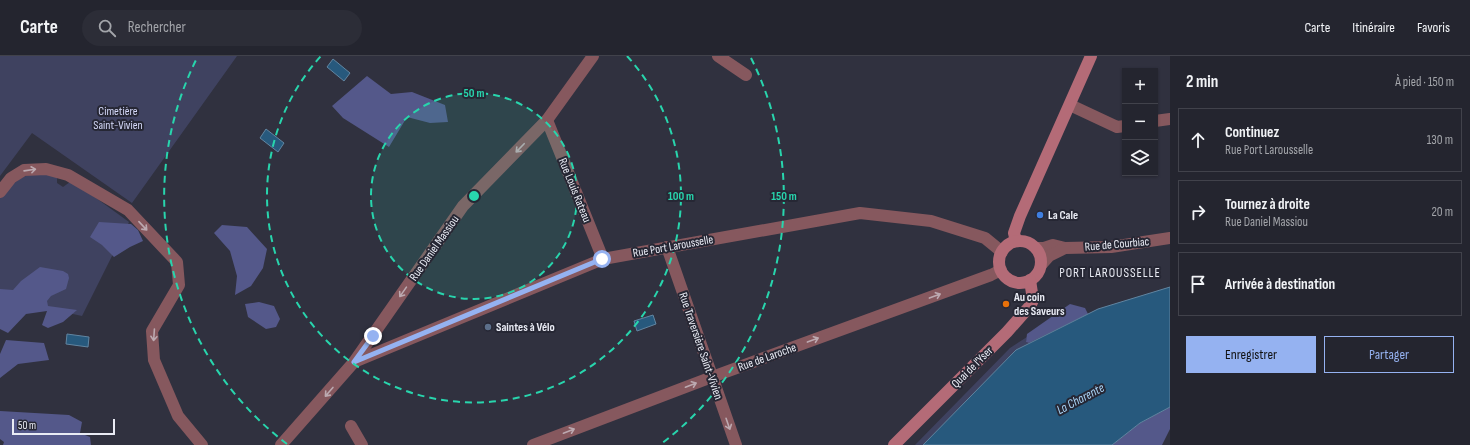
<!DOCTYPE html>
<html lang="fr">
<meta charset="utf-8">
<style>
:root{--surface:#24252f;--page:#2c2d37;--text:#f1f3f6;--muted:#a3a5aa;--line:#41424b;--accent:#95b2f1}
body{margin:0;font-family:"Sofia Sans Condensed",sans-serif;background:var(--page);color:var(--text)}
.controls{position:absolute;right:12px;top:12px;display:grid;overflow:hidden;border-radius:0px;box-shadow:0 1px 3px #0004}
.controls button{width:36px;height:36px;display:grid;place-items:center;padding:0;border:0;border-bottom:1px solid var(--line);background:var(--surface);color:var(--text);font:20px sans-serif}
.scale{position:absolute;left:12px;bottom:10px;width:103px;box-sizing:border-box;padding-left:4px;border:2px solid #e9ebf4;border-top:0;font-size:11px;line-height:14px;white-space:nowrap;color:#e9ebf4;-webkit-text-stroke:3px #262734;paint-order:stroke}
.stop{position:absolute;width:12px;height:12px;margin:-9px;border:3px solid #95b2f1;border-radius:50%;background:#fff}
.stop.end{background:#95b2f1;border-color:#fff;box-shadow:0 1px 4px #0008}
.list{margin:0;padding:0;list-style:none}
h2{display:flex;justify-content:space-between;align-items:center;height:52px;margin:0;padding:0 16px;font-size:17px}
h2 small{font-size:13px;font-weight:400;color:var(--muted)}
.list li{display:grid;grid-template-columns:26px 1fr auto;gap:12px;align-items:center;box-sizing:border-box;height:64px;margin:0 8px 8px;padding:0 8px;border:1px solid var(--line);border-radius:0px}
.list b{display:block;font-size:15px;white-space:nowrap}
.list p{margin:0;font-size:13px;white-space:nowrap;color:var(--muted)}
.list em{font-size:13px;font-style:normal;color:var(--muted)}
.actions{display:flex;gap:8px;padding:12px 16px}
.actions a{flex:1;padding:9px 0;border:1px solid var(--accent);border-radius:0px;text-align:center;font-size:14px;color:var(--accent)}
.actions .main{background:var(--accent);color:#111}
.icon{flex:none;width:22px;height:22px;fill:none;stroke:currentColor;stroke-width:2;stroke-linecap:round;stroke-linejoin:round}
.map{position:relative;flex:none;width:1170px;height:389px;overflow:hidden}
header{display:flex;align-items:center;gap:24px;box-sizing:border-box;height:56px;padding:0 20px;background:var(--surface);border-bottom:1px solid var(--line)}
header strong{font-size:19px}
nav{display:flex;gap:22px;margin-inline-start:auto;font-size:14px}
.search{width:280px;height:36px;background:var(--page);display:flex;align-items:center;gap:10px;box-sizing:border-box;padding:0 14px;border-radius:22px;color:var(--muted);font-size:15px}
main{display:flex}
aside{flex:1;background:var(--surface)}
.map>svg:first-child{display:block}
.green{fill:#3f4260}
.forest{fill:#54588a}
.water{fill:#27597d;stroke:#6185a1}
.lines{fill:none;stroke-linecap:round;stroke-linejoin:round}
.street{stroke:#86585e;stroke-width:12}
.secondary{stroke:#b46b77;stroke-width:12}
.oneway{stroke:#bca9b0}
.route{stroke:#95b2f1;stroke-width:5}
.ring{fill:none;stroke:#28d5ad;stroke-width:2;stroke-dasharray:7 5}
.shop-dot{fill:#3f7fe0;stroke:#262734;stroke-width:1.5}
.food-dot{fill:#e8710a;stroke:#262734;stroke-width:1.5}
.service-dot{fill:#5c6f8a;stroke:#262734;stroke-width:1.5}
.labels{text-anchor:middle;stroke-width:4;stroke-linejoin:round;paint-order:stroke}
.park-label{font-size:12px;fill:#d5d9f9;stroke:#262734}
.street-label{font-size:12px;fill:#e9ebf4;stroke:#262734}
.poi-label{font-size:12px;font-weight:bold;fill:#e9ebf4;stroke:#262734;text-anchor:start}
.neighbourhood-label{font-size:13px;letter-spacing:1px;fill:#e9ebf4;stroke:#262734}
.water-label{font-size:13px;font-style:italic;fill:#a9d4f6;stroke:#262734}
.centre{fill:#28d5ad;stroke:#262734;stroke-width:2}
.ring-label{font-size:12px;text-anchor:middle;font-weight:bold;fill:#28d5ad;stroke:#262734;stroke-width:4;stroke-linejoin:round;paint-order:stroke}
</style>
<header>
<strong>Carte</strong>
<div class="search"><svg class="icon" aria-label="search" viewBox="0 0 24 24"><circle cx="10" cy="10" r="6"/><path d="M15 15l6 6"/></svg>Rechercher</div>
<nav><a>Carte</a><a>Itinéraire</a><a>Favoris</a></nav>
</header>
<main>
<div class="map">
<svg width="1170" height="389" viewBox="0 0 1170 389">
<rect width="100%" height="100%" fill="#30313f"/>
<!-- green -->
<g class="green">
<polygon points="0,0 237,0 132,147 32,77 0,120"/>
<path d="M39 117 57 121V127L63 131 70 126 96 142 129 166 82 260 18 246 0 257V142C14 127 18 120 39 117Z"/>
<polygon points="1027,281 1026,286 1029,287 1016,294 923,389 915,389 1010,292"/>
</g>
<!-- forest -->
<g class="forest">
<polygon points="367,20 391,38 412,36 445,49 448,66 430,67 407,61 389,91 343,62 332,50"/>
<polygon points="99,166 131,168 138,174 143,185 130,191 114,201 102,189 90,181"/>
<polygon points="222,169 247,171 267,193 263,212 251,230 235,239 237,220 230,195 214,177"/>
<polygon points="40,211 63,215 68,218 69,222 66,233 51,240 47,245 48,250 77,254 63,266 48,272 42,269 47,255 26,258 8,277 0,273 0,233 13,234 21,225"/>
<polygon points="259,246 274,250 280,263 276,271 266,273 248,261 245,248"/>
<polygon points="1070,248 1085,252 1088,258 1029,287 1026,286 1027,278"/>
<polygon points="6,284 44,287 49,304 18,308 0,322 0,298"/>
<polygon points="1170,351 1170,373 1162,389 1112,389 1140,367"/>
<polygon points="0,355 69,359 82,366 80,377 90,381 91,389 3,389 4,386 0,383"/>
</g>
<!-- water -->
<g class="water">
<polygon points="333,3 350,17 344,25 327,11"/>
<polygon points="266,73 284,87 278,96 260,82"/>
<polygon points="1170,231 1170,351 1140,367 1112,389 923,389 1016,294 1098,253"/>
<polygon points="653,259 656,268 637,275 634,265"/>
<polygon points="67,278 89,281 88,291 66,288"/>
</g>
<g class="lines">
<!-- street -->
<g class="street">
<polyline points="718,0 746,19"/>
<polyline points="1070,49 1117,71 1125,70"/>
<polyline points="547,64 603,203"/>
<polyline points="1155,65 1170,63"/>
<polyline points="0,136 11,122 24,114 46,113 68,119 128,154 177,206 179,229 152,275 154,304 178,360 202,389"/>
<polyline points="667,191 736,389"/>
<polyline points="1036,192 1044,192 1053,189 1065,192 1111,191 1170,182"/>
<polyline points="1041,209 1049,200 1065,192"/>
<polyline points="354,306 603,203 860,157 931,165 985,182 1002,196"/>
<polyline points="351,370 362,389"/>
<polyline points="281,389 354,306 463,150 547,64 593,0"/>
<polyline points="533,389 712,321 991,219 1001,214"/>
</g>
<!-- secondary -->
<g class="secondary">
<polyline points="1016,185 1014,177 1020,160 1091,0"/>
<circle cx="1020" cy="206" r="21"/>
<polyline points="894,389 1007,276 1030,250 1033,244 1030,224"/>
</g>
</g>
<!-- one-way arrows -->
<defs><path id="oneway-shaft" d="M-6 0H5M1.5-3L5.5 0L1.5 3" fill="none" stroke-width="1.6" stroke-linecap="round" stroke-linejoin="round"/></defs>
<g class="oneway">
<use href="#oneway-shaft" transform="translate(520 92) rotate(134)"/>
<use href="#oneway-shaft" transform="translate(30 114) rotate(-8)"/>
<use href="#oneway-shaft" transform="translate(143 170) rotate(47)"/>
<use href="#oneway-shaft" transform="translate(403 236) rotate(125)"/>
<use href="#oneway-shaft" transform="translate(935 240) rotate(-20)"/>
<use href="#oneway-shaft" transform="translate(154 279) rotate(94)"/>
<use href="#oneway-shaft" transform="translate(813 284) rotate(-20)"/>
<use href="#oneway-shaft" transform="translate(691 329) rotate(-21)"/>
<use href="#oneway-shaft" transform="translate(329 336) rotate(131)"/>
<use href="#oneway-shaft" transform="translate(728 368) rotate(71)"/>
<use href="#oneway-shaft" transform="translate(569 375) rotate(-21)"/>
</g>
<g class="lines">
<!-- route -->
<polyline class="route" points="373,280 354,306 602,203"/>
</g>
<!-- distance rings -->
<circle cx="474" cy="140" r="103" fill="#28d5ad" fill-opacity=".12"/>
<g class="ring">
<circle cx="474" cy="140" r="103"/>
<path d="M627 0A207 207 0 1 1 321 0"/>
<path d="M287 388A310 310 0 0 1 197 2M751 2A310 310 0 0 1 661 388"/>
</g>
<!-- markers -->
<circle class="shop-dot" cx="1040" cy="159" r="4"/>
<circle class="food-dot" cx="1006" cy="248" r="4"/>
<circle class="service-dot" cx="488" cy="271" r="4"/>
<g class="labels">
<!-- park labels -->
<g class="park-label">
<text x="118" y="59">Cimetière<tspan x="118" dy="14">Saint-Vivien</tspan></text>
</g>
<!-- street labels -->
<g class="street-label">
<text transform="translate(575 134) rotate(68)" y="4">Rue Louis Rateau</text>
<text transform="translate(1117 188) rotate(-5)" y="4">Rue de Courbiac</text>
<text transform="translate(673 190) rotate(-10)" y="4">Rue Port Larousselle</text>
<text transform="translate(434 192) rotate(-55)" y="4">Rue Daniel Massiou</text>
<text transform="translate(701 290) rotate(71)" y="4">Rue Traversière Saint-Vivien</text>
<text transform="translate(767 301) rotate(-20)" y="4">Rue de Laroche</text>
<text transform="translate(972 311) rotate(-45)" y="4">Quai de l'Yser</text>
</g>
<!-- poi labels -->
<g class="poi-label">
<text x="1048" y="163">La Cale</text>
<text x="1014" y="245">Au coin<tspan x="1014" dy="14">des Saveurs</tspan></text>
<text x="496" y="275">Saintes à Vélo</text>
</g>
<!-- neighbourhood labels -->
<g class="neighbourhood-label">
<text x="1110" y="221">PORT LAROUSSELLE</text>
</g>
<!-- water labels -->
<g class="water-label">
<text transform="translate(1080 342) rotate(-28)" y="5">La Charente</text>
</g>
</g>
<circle cx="474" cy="140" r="6" class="centre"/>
<g class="ring-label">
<text x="474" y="41">50 m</text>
<text x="681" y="144">100 m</text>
<text x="784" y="144">150 m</text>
</g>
</svg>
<div class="controls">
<button>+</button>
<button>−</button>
<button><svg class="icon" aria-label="layers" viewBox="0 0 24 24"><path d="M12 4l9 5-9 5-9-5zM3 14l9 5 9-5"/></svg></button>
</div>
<div class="scale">50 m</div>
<div class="stop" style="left:602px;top:203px"></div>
<div class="stop end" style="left:373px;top:280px"></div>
</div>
<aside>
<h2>2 min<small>À pied · 150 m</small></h2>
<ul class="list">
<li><svg class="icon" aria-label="ahead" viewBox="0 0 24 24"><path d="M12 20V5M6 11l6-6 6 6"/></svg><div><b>Continuez</b><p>Rue Port Larousselle</p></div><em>130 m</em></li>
<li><svg class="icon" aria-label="right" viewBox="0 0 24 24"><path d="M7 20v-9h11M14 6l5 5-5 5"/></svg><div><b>Tournez à droite</b><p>Rue Daniel Massiou</p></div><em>20 m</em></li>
<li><svg class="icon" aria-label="arrive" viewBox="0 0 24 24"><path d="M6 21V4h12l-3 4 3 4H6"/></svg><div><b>Arrivée à destination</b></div></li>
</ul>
<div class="actions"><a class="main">Enregistrer</a><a>Partager</a></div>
</aside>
</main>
